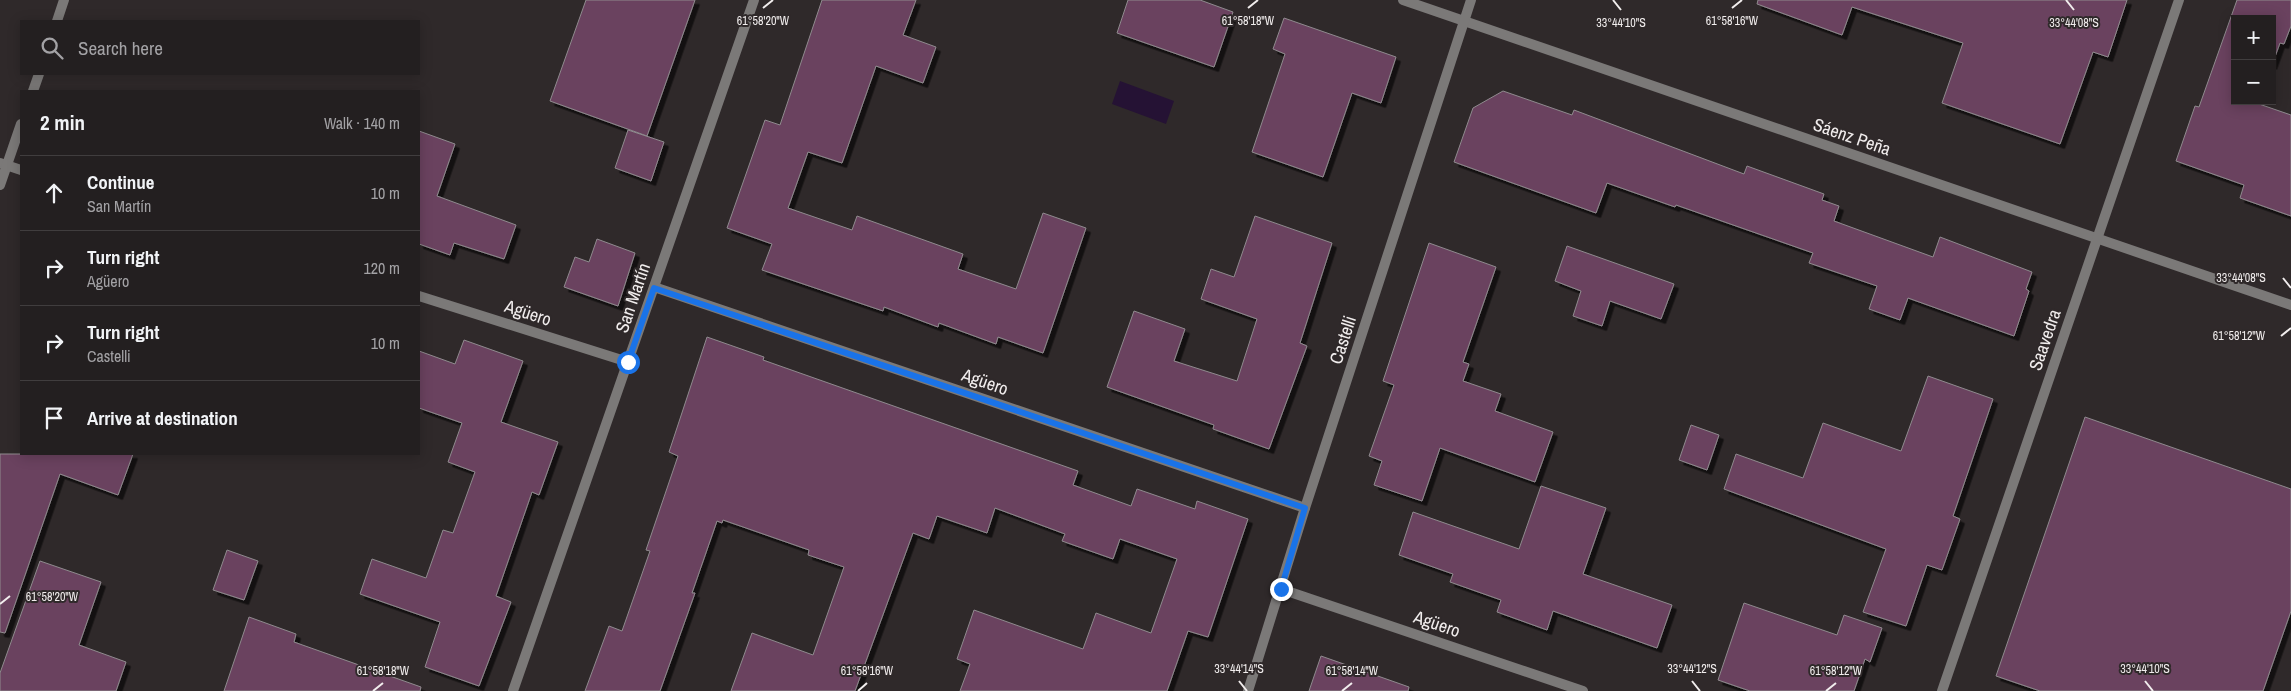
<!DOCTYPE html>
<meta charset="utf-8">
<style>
:root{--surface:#231f20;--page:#2b2729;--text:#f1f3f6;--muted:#a3a2a5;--line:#403d3e}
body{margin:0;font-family:"Archivo Narrow",sans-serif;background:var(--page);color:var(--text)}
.controls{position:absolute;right:15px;top:15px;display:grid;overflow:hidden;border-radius:0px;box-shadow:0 2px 12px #0003}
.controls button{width:45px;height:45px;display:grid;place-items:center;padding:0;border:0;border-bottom:1px solid var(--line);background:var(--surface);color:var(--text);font:25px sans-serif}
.stop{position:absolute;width:15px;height:15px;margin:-11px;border:4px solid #1a73e8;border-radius:50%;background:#fff}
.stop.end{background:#1a73e8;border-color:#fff;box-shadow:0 1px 5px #0008}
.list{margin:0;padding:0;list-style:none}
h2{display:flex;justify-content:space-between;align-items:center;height:65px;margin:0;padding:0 20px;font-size:21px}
h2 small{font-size:16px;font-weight:400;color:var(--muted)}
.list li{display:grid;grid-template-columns:32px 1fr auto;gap:15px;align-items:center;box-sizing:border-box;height:75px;padding:0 20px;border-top:1px solid var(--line)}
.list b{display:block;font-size:19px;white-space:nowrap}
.list p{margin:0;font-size:16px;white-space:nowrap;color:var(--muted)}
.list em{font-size:16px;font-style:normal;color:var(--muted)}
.icon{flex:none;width:28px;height:28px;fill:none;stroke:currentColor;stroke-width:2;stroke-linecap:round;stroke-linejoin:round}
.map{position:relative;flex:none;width:2291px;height:691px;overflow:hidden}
.search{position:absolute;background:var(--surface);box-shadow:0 2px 12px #0003;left:20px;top:20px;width:400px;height:55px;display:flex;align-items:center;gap:12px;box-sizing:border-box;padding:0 18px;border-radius:0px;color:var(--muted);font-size:19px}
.panel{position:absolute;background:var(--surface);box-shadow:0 2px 12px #0003;left:20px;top:90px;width:400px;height:365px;border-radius:0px}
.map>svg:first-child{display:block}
.water{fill:#251234}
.building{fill:#6a435f;stroke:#8f8a8e;filter:url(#shadow)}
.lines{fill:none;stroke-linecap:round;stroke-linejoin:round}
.street{stroke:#7b7978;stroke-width:10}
.route{stroke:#1a73e8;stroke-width:6}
.ticks{fill:none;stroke:#f1eded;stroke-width:2}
.labels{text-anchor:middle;stroke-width:4;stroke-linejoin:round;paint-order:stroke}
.street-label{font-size:18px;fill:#f1eded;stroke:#2f292a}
.ticks-label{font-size:12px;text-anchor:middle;fill:#f1eded;stroke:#2f292a;stroke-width:4;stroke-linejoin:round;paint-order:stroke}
</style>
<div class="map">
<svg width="2291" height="691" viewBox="0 0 2291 691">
<defs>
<filter id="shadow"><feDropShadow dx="4.5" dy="4.5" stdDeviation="0" flood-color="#0009"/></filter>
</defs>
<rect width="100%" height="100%" fill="#2f292a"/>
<!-- water -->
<polygon class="water" points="1120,81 1174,101 1166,124 1112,104"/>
<!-- building -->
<g class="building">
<polygon points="586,0 695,0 647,136 550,101"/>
<polygon points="822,0 916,0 903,35 936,47 923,83 876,66 842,163 808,152 788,208 852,230 857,216 963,254 958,269 1016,289 1043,213 1086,228 1043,353 998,337 996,344 939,323 938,327 884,307 883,311 762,270 772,244 727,228 765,120 780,125"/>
<polygon points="1128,0 1200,0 1233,12 1214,67 1117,33"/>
<polygon points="1758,0 2127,0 2108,57 2093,52 2060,144 1942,103 1963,43 1852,7 1842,35 1757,4"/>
<polygon points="2237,0 2291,0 2291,26 2284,44 2280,43 2272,65 2272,19 2235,19 2235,101 2260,101 2259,104 2291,115 2291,216 2240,198 2244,185 2176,161 2195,106 2199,107"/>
<polygon points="1284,18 1396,57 1381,103 1352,93 1323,177 1252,152 1285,54 1273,49"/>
<polygon points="1503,91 1572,115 1574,110 1744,174 1747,166 1824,194 1822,200 1839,206 1834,221 1933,257 1940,237 2032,272 2026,289 2029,291 2014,336 1908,298 1900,320 1869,309 1877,286 1809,263 1813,253 1676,205 1675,207 1607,183 1596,213 1454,162 1473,108"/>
<polygon points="628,130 664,142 651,181 615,168"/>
<polygon points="419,131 455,144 437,196 516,225 504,259 454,243 450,255 419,244"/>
<polygon points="1255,216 1332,243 1300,343 1307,346 1269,449 1213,429 1214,425 1107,387 1134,311 1185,329 1174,361 1237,381 1257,319 1201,299 1211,269 1234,277"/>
<polygon points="597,239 635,253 618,306 564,287 575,257 589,262"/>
<polygon points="1429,243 1496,267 1463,362 1469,364 1463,381 1501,394 1495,411 1553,432 1535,482 1440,448 1422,501 1374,485 1382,461 1369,456 1394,385 1383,381"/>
<polygon points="1567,246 1674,284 1661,319 1610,301 1602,326 1573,316 1581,291 1555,281"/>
<polygon points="707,337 764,357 763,360 1078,471 1073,485 1131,506 1137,489 1195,509 1197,501 1248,519 1208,637 1188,631 1167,691 960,691 970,664 957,659 974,610 1083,649 1096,613 1151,633 1177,559 1120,539 1113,559 1062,541 1065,534 995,508 987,533 937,516 929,539 913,533 855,691 731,691 752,633 813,655 844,567 808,555 809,550 723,520 722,523 717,521 692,593 695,593 660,691 585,691 609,626 622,631 650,551 646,550 678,456 669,452"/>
<polygon points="464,340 523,361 501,422 558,442 539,495 532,492 496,596 511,602 479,686 425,667 440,622 360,594 372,559 426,578 443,530 453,533 475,472 448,462 462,423 419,408 419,351 455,364"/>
<polygon points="1928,376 1993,399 1953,516 1960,519 1942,570 1927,565 1906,626 1863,612 1886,549 1724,489 1736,454 1803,478 1823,423 1901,451"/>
<polygon points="2085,417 2291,489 2291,611 2263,691 2040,691 1996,676"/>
<polygon points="1691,425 1719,435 1707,470 1679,460"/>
<polygon points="0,454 133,454 118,495 60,474 5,633 0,632"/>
<polygon points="1541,486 1606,508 1583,574 1672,605 1657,648 1553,611 1547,630 1497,612 1501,600 1450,582 1453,574 1399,555 1413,512 1519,549"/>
<polygon points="227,550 258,561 244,600 213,590"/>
<polygon points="40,561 101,582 79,645 126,662 116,691 0,691 0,673"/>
<polygon points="1744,603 1837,635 1844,615 1882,628 1870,662 1865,659 1854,691 1750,691 1718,680"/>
<polygon points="249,617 296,634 294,642 421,687 420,691 224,691"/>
<polygon points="1321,656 1409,687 1408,691 1309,691"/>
</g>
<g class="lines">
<!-- street -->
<g class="street">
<polyline points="1403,0 2291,305"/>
<polyline points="57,21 64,0"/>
<polyline points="33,91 39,74"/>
<polyline points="0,163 21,170"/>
<polyline points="0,185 21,124"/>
<polyline points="654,287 1305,508"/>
<polyline points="419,296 628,362"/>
<polyline points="1281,589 1583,691"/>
<polyline points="513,691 754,0"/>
<polyline points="1248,691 1305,508 1471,0"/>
<polyline points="1942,691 2179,0"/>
</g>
</g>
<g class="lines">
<!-- route -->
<polyline class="route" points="628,362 654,288 1305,508 1281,589"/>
</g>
<!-- ticks -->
<path class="ticks" d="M1613 0 1621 10M2066 0 2074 10M763 8 773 0M1248 8 1258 0M1732 8 1742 0M2283 278 2291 288M2281 336 2291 328M0 604 10 596M1239 681 1247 691M1692 681 1700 691M2145 681 2153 691M373 691 383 683M858 691 867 683M1342 691 1352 683M1826 691 1836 683"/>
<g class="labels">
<!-- street labels -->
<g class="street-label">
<text transform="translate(1852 137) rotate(19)" y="6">Sáenz Peña</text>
<text transform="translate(633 298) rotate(-71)" y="6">San Martín</text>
<text transform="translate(528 313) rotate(18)" y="6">Agüero</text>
<text transform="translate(1343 340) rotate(-72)" y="6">Castelli</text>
<text transform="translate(2045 340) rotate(-71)" y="6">Saavedra</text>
<text transform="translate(985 382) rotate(19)" y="6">Agüero</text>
<text transform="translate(1437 624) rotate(19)" y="6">Agüero</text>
</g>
</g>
<g class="ticks-label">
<text x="1248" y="25">61°58'18"W</text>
<text x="763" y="25">61°58'20"W</text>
<text x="1732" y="25">61°58'16"W</text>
<text x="1621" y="27">33°44'10"S</text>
<text x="2074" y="27">33°44'08"S</text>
<text x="2241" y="282">33°44'08"S</text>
<text x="2239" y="340">61°58'12"W</text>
<text x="52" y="601">61°58'20"W</text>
<text x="1239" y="673">33°44'14"S</text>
<text x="1692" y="673">33°44'12"S</text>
<text x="2145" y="673">33°44'10"S</text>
<text x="383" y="675">61°58'18"W</text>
<text x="867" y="675">61°58'16"W</text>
<text x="1352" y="675">61°58'14"W</text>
<text x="1836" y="675">61°58'12"W</text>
</g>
</svg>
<div class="controls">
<button>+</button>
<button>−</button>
</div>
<div class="stop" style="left:628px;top:362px"></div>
<div class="stop end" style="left:1281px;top:589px"></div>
<div class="search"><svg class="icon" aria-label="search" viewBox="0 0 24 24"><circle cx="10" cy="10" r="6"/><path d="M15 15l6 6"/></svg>Search here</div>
<section class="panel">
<h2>2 min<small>Walk · 140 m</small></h2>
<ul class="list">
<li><svg class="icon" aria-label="ahead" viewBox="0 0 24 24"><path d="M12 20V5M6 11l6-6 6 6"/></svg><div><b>Continue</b><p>San Martín</p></div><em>10 m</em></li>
<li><svg class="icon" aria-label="right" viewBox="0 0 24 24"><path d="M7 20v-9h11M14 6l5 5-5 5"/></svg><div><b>Turn right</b><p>Agüero</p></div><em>120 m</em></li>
<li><svg class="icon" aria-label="right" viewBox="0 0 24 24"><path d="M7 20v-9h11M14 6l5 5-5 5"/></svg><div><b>Turn right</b><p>Castelli</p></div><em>10 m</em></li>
<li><svg class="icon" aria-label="arrive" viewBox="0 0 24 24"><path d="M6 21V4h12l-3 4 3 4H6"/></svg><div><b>Arrive at destination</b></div></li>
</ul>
</section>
</div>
